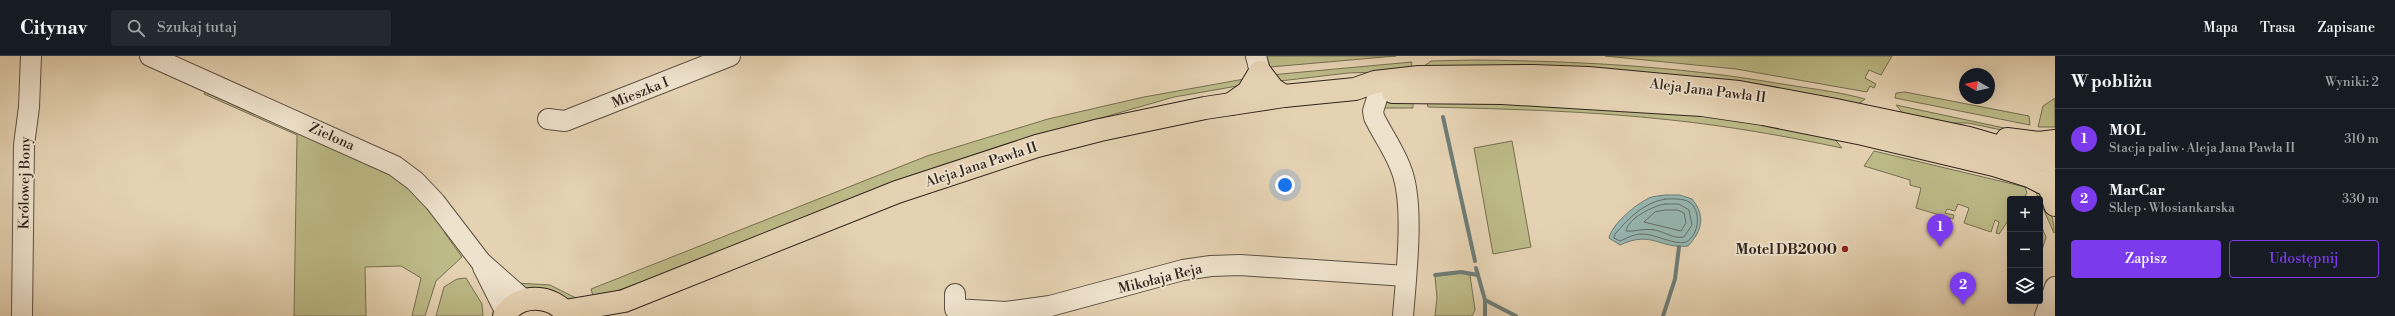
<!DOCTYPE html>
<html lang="pl">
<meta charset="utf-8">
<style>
:root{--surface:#171b24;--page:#242831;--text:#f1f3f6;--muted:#9ea1a6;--line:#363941;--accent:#7c3aed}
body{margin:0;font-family:"Libre Bodoni",serif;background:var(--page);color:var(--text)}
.controls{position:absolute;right:12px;bottom:12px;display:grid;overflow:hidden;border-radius:4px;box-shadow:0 4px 16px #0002}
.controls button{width:36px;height:36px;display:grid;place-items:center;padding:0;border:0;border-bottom:1px solid var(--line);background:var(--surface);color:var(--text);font:20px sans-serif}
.compass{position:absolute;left:1959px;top:12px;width:36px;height:36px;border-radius:50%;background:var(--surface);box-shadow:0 4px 16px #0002;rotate:279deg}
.you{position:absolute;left:1285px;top:129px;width:14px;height:14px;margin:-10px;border:3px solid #fff;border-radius:50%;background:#1a73e8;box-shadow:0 0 0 6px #1a73e833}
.badge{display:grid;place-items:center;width:26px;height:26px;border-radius:50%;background:var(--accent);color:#fff;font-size:13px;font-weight:700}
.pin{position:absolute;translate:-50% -33px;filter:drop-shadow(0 1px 2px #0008)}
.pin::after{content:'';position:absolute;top:21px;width:14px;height:12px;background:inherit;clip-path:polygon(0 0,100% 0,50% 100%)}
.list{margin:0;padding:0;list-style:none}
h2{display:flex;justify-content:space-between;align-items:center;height:52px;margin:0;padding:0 16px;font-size:17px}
h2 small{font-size:13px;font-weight:400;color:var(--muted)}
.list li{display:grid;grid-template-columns:26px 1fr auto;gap:12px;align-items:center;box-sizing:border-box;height:60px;padding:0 16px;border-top:1px solid var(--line)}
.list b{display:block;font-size:15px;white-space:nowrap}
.list p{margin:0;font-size:13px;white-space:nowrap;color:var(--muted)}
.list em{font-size:13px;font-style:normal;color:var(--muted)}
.actions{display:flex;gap:8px;padding:12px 16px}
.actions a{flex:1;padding:9px 0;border:1px solid var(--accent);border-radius:4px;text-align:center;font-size:14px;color:var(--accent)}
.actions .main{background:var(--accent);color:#fff}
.icon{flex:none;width:22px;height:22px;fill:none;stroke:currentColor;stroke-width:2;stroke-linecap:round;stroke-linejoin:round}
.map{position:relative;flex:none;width:2055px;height:260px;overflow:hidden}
header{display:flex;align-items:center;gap:24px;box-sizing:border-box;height:56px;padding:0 20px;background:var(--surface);border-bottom:1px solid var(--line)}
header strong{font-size:19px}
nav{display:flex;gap:22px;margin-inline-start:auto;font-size:14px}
.search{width:280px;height:36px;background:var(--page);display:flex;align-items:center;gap:10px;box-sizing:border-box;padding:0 14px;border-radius:4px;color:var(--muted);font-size:15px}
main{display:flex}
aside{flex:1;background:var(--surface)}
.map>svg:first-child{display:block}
.green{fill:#bcba87;stroke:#766f52}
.water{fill:#96b6b1;stroke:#6e7c76}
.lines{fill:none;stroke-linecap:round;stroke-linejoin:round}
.shore{stroke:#646d68;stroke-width:1}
.stream{stroke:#6e7c76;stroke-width:4}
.minor-casing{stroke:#5e5043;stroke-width:22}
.major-casing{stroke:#31241e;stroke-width:24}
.minor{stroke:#eee2cd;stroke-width:20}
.major{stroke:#e5d2b2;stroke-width:22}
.poi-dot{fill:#8f2418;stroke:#eee2cd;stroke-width:1.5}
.labels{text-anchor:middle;stroke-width:3.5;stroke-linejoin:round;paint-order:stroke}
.street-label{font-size:14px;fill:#31241e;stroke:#eee2cd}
.poi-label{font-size:14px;font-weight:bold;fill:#31241e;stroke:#eee2cd;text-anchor:end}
</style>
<header>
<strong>Citynav</strong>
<div class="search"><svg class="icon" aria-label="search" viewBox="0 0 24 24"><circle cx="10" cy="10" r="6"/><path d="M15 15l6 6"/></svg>Szukaj tutaj</div>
<nav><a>Mapa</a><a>Trasa</a><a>Zapisane</a></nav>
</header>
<main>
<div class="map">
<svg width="2055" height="260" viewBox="0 0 2055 260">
<rect width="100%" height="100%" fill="#e5d2b2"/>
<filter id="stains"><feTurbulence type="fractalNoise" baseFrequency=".005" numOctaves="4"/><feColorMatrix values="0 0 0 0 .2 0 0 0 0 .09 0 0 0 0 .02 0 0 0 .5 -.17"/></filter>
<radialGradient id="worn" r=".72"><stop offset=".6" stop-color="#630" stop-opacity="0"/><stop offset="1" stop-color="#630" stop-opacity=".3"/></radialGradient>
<!-- green -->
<g class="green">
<polygon points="1267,0 1396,0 1270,11"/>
<polygon points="1605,0 1892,0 1881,19 1869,14 1865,22 1876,28 1874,32 1870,30 1867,36 1736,13"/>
<path d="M1474 4C1575 5 1675 10 1776 27 1805 32 1836 35 1865 43L1860 47 1850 49 1424 10 1431 5Z"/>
<polygon points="1412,6 1411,15 1348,17 1280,25 1270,19"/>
<polygon points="1250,22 1243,29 1174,41 1087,66 594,243 591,233 927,100 1048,63 1144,41"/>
<polygon points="206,33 383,114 407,130 447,173 444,176 462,201 436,225 425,260 412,260 421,222 401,210 365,211 366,260 294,260 297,79 204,38"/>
<polygon points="1905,36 2029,60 2030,69 1895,42 1896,37"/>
<polygon points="2055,42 2055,71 2038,71 2043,50"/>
<polygon points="1413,43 1413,52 1379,52 1384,44"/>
<path d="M1426 43 1672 55 1769 68 1833 81 1842 92C1785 80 1728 70 1671 64 1590 55 1509 53 1428 51Z"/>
<polygon points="1896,49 2028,77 2030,80 1968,67 1941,67 1907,62"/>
<polygon points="1512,85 1531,191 1493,198 1474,92"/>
<polygon points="1874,95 2025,131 2027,137 2023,143 2010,143 2010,162 1999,178 1996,177 1999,166 1995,164 1991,176 1964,167 1969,152 1958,148 1955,155 1947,153 1945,157 1954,159 1953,163 1916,152 1921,132 1910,129 1910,124 1864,110"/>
<path d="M2033 130C2047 142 2054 159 2054 177Z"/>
<polygon points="2040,167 2046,181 2040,201"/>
<polygon points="1461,217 1470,219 1475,254 1472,260 1435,260 1437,242 1435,220"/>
<polygon points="466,222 482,248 483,260 436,260 444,231 457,223"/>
<polygon points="516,227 550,229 582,245 577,247 527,233"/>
</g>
<!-- water -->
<path class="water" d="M1665 139H1680L1692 143C1706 160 1702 175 1688 190 1659 193 1652 174 1620 189L1609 182C1612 168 1635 149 1649 142 1653 140 1660 140 1665 139Z"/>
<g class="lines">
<!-- shore -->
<g class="shore">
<path d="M1665 143C1672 143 1683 142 1689 146 1702 154 1699 180 1686 186 1676 190 1653 177 1641 178 1634 178 1627 182 1620 185L1614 182 1615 178C1629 162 1643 147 1665 143Z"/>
<path d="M1665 148H1679L1689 154 1692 169 1684 181C1673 183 1665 176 1655 174 1644 172 1633 176 1626 175 1628 162 1653 150 1665 148Z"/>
<polygon points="1666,154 1678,154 1684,157 1686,167 1681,175 1644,166 1655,156"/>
</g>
<!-- stream -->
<g class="stream">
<polyline points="1443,61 1475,205"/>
<polyline points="1476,212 1485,244 1485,260"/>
<polyline points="1435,219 1461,216 1478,219"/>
<polyline points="1485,244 1516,260"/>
<polyline points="1663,260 1675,223 1679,191"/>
</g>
<defs>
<g id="minor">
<polyline points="150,0 395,110 415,125 435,146 481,206 524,244"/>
<polyline points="1256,0 1260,16"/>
<path d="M1379 36 1373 55 1374 61C1383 80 1397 98 1403 119 1414 154 1406 222 1403 260"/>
<polyline points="548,63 565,65 730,0"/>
<polyline points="483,211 506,257"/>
<polyline points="955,238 955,253 1006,256 1050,250 1183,214 1211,210 1240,209 1406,220"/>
<polyline points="22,260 24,89 29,51 31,0"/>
<polyline points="2045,260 2055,231"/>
</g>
<g id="major">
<polyline points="1393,36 1502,37 1702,49 1763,58 1863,78 1994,109 2029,120 2051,131"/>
<polyline points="1231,48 1248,36 1260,16 1273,33 1284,40"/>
<polyline points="2007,83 2039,87 2055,85"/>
<polyline points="2054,116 2051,136 2055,149"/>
<polyline points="565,255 624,245 897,136 1037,90 1100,74 1205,52 1284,40 1355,33 1375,26 1419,21 1533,20 1588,22 1739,36 1831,53 1969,82 2055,107"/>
<path d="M504 260C519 236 553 238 568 260"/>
</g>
</defs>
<!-- minor casing -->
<use href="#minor" class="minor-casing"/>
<!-- major casing -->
<use href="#major" class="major-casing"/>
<!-- minor -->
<use href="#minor" class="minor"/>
<!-- major -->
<use href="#major" class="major"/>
</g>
<!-- markers -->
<circle class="poi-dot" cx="1845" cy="193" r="4"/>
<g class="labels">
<!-- street labels -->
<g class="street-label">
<text transform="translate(1708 34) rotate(7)" y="5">Aleja Jana Pawła II</text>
<text transform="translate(640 36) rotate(-22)" y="5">Mieszka I</text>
<text transform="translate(332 80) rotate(24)" y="5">Zielona</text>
<text transform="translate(981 108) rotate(-18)" y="5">Aleja Jana Pawła II</text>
<text transform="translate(24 127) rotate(-89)" y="5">Królowej Bony</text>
<text transform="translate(1160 222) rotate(-14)" y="5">Mikołaja Reja</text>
</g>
<!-- poi labels -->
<g class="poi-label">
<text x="1837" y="198">Motel DB2000</text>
</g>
</g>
<rect width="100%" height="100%" filter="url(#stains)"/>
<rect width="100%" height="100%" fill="url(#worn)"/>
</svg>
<div class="controls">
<button>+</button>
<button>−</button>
<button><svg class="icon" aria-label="layers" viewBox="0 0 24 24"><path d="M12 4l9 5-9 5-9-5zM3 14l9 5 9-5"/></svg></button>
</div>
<svg class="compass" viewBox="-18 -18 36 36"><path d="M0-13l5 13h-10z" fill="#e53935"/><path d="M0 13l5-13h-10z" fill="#9ea1a6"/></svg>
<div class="you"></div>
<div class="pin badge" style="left:1940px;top:191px">1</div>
<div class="pin badge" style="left:1963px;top:249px">2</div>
</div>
<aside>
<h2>W pobliżu<small>Wyniki: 2</small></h2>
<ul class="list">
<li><span class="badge">1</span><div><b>MOL</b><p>Stacja paliw · Aleja Jana Pawła II</p></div><em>310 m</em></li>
<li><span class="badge">2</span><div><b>MarCar</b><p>Sklep · Włosiankarska</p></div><em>330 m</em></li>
</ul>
<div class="actions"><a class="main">Zapisz</a><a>Udostępnij</a></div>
</aside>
</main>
